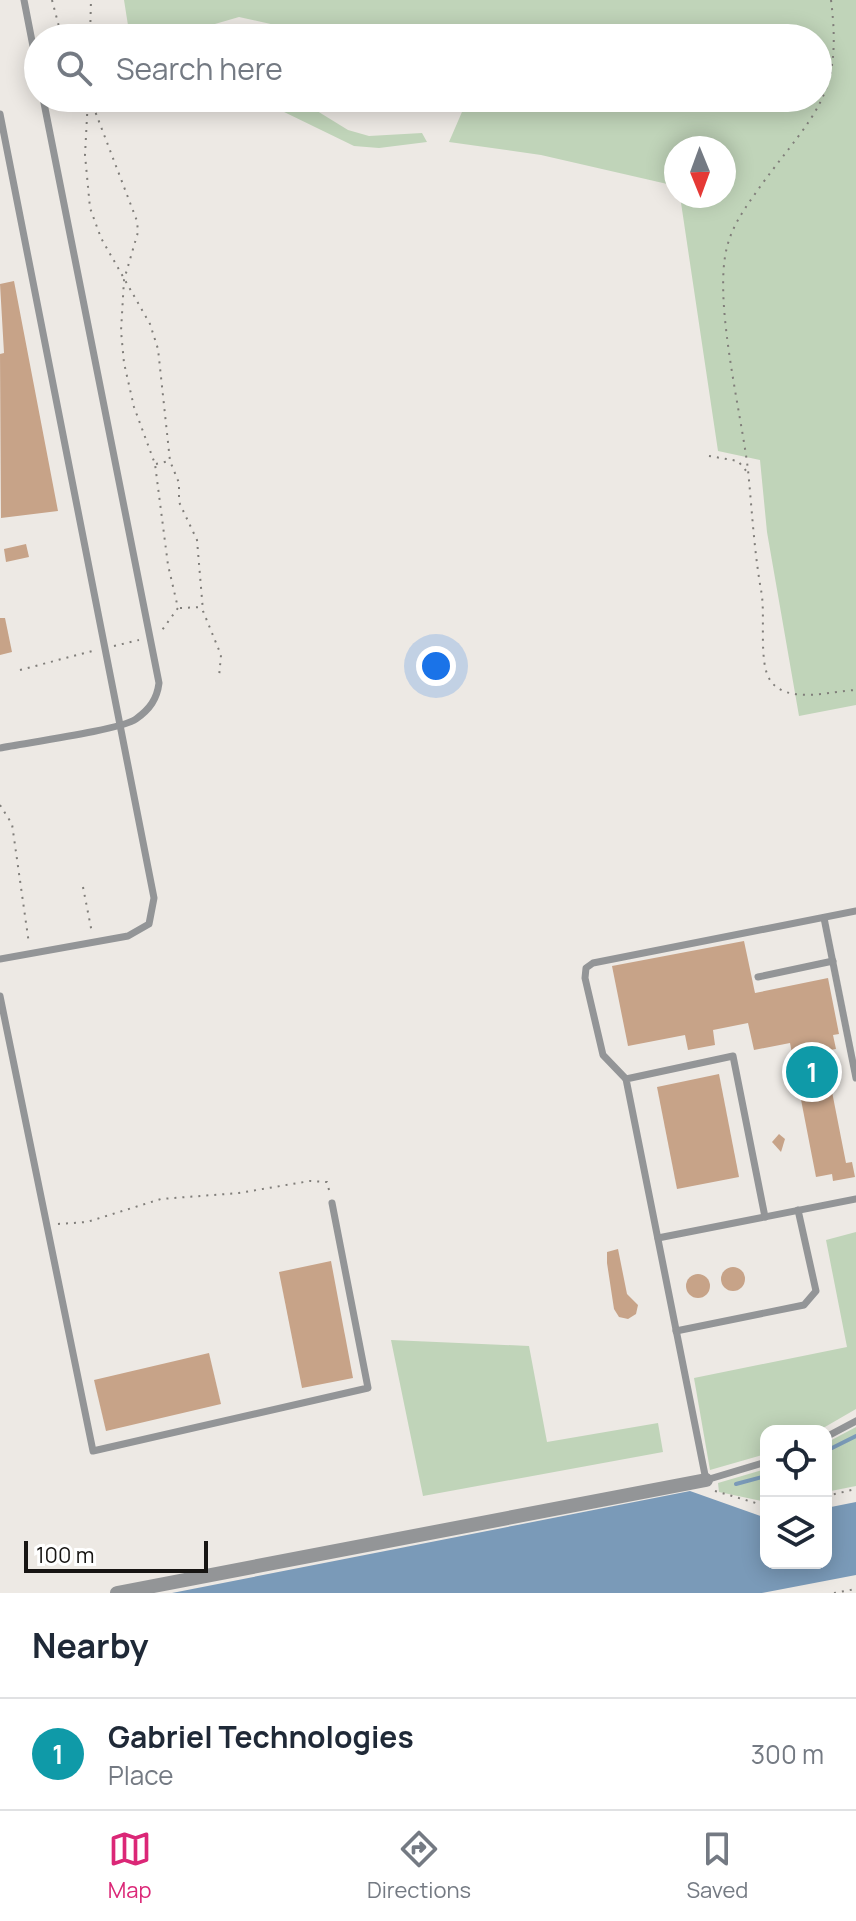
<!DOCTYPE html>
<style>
:root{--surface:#fff;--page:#f6f6f7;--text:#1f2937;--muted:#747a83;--line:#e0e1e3;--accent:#db2777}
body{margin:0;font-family:Manrope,sans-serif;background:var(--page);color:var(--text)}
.controls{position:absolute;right:24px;bottom:24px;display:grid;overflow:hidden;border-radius:16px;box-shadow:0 4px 20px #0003}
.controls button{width:72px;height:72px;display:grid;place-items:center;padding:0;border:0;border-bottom:2px solid var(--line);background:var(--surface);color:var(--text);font:40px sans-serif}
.compass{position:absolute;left:664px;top:136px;width:72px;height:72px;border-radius:50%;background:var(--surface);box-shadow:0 4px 20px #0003;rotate:179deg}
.scale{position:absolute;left:24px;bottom:20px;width:184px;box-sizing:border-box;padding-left:8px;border:4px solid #171513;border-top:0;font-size:22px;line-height:28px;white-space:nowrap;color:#171513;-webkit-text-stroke:6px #fff;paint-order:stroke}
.you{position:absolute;left:436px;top:666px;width:28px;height:28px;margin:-20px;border:6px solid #fff;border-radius:50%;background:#1a73e8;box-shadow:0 0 0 12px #1a73e833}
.badge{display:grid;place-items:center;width:52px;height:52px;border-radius:50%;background:var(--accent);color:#fff;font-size:26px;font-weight:700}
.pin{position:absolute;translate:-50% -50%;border:4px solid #fff;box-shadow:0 2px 8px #0006}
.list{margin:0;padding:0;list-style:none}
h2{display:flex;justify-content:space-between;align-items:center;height:104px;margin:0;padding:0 32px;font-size:34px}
h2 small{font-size:26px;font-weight:400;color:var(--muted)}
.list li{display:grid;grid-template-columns:52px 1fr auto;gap:24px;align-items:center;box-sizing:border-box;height:112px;padding:0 32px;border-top:2px solid var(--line)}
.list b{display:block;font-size:30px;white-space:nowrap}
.list p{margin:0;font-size:26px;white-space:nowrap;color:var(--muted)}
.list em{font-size:26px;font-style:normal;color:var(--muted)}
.icon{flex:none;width:44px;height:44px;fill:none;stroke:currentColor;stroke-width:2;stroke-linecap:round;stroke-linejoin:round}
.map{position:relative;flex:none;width:856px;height:1593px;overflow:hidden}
.search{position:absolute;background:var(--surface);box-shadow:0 4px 20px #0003;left:24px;right:24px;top:24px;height:88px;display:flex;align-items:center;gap:20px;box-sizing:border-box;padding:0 28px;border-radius:44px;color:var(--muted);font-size:30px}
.sheet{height:216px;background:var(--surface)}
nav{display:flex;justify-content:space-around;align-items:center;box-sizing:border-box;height:112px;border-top:2px solid var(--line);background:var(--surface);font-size:22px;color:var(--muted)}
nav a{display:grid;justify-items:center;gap:4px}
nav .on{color:var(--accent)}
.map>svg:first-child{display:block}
.green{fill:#c0d4b9}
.water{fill:#7a9ab8}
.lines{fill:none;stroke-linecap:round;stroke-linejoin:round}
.stream{stroke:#7a9ab8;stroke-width:4}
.building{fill:#c7a388}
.path{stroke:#807e7a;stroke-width:2;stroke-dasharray:2 6;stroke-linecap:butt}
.service{stroke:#939597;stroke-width:7}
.minor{stroke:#939597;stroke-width:14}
</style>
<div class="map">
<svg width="856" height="1593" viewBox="0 0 856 1593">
<rect width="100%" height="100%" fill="#ede9e4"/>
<!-- green -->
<g class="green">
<polygon points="124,0 856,0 856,705 799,716 767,532 760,460 718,451 680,196 724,196 724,148 676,148 676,186 541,155 449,142 468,98 818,98 818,38 333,38 239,17 184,33 184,38 130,38"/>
<polygon points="243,98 296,98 348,130 369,136 422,133 427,142 379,148 354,146 280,110"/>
<polygon points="856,1232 856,1409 818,1431 766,1431 766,1454 710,1470 694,1378 847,1347 826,1240"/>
<polygon points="391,1340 529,1346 547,1442 658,1423 663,1452 423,1496"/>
<polygon points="856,1427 856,1486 826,1492 826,1443"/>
<polygon points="766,1469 766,1502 719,1492 718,1483"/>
</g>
<!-- water -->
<polygon class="water" points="690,1491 766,1518 766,1563 826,1563 826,1508 856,1502 856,1575 762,1593 172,1593"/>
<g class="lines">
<!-- stream -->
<g class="stream">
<polyline points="826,1451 856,1436"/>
<polyline points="736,1484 766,1476"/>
</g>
</g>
<!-- building -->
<g class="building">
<polygon points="14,281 58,511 1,518 0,354 4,353 0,284"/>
<polygon points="26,544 29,557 6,562 4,549"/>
<polygon points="0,618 5,618 12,652 0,655"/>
<polygon points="744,941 755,993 828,978 839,1034 833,1035 836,1049 824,1051 846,1163 852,1162 855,1177 833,1181 832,1174 816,1177 790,1043 754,1050 748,1023 713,1030 715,1045 688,1050 685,1035 628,1046 612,966"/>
<polygon points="719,1074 739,1177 677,1189 657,1087"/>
<polygon points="779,1134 785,1139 781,1152 772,1142"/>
<polygon points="618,1249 627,1294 638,1305 636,1314 628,1319 619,1317 614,1309 607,1263 607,1252"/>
<polygon points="331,1261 353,1378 302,1388 279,1272"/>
<circle cx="733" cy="1279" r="12"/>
<circle cx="698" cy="1286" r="12"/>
<polygon points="209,1353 221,1404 106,1431 94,1380"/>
</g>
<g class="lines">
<!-- path -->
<g class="path">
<polyline points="52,0 62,38"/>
<path d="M831 0C843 96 815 112 762 184 748 204 733 223 727 247 713 301 741 411 748 470 752 510 754 550 761 590 766 613 758 662 770 680 786 705 832 691 856 690"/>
<polyline points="90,38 91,0"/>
<polyline points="88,98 85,155 90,208 101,238 150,324 158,349 170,461 179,483 179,502 197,540 203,611 221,655 219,677"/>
<polyline points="90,98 137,221 138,232 124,280 121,331 124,363 134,407 155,464 168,565 178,608 160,633"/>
<polyline points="709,456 738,461 747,472"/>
<polyline points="156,464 169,461"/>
<polyline points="180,608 202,607"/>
<polyline points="114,646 139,640"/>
<polyline points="20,670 96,650"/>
<polyline points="0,805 12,824 29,944"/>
<polyline points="83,887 92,933"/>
<polyline points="58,1224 87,1222 161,1199 239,1193 310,1181 327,1182 330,1194"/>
<polyline points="715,1491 766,1506"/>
<polyline points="826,1496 856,1489"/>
<polyline points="834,1593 856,1589"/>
</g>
<!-- service -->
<g class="service">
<polyline points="24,0 38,72"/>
<polyline points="0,114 154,898 149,924 128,936 0,959"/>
<path d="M0 748C24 743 121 730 136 719 150 709 157 699 159 683L43 98"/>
<polyline points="824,918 856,1078"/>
<polyline points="758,977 833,961"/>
<polyline points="0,996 93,1451 368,1388 332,1203"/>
<polyline points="626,1079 603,1055 585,978 586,968 593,963 856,911"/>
<polyline points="765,1217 733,1056 626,1079 706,1480 766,1462"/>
<polyline points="658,1238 856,1199"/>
<polyline points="676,1331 804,1305 816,1291 798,1210"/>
<polyline points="826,1437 856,1421"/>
</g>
<!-- minor -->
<polyline class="minor" points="117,1593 706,1480"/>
</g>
</svg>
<div class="controls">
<button><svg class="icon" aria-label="locate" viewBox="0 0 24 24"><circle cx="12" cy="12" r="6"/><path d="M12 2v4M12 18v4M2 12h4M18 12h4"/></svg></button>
<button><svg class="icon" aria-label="layers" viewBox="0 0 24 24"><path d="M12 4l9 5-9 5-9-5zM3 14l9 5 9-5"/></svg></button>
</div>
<svg class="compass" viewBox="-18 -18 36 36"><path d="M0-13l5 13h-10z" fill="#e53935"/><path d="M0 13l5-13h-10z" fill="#747a83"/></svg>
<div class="scale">100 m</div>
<div class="you"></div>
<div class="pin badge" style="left:812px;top:1072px;background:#0f9aa8">1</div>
<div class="search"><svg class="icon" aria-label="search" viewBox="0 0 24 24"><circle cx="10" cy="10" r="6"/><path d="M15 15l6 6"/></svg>Search here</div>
</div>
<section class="sheet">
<h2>Nearby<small></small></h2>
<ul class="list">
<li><span class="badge" style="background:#0f9aa8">1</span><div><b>Gabriel Technologies</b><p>Place</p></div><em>300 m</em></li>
</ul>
</section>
<nav>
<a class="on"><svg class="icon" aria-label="map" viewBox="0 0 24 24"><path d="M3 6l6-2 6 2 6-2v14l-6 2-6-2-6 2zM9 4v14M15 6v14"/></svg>Map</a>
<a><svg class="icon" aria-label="directions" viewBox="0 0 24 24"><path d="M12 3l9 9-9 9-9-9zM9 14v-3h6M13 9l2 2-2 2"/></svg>Directions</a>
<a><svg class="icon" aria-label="saved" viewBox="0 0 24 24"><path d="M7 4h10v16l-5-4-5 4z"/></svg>Saved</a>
</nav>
